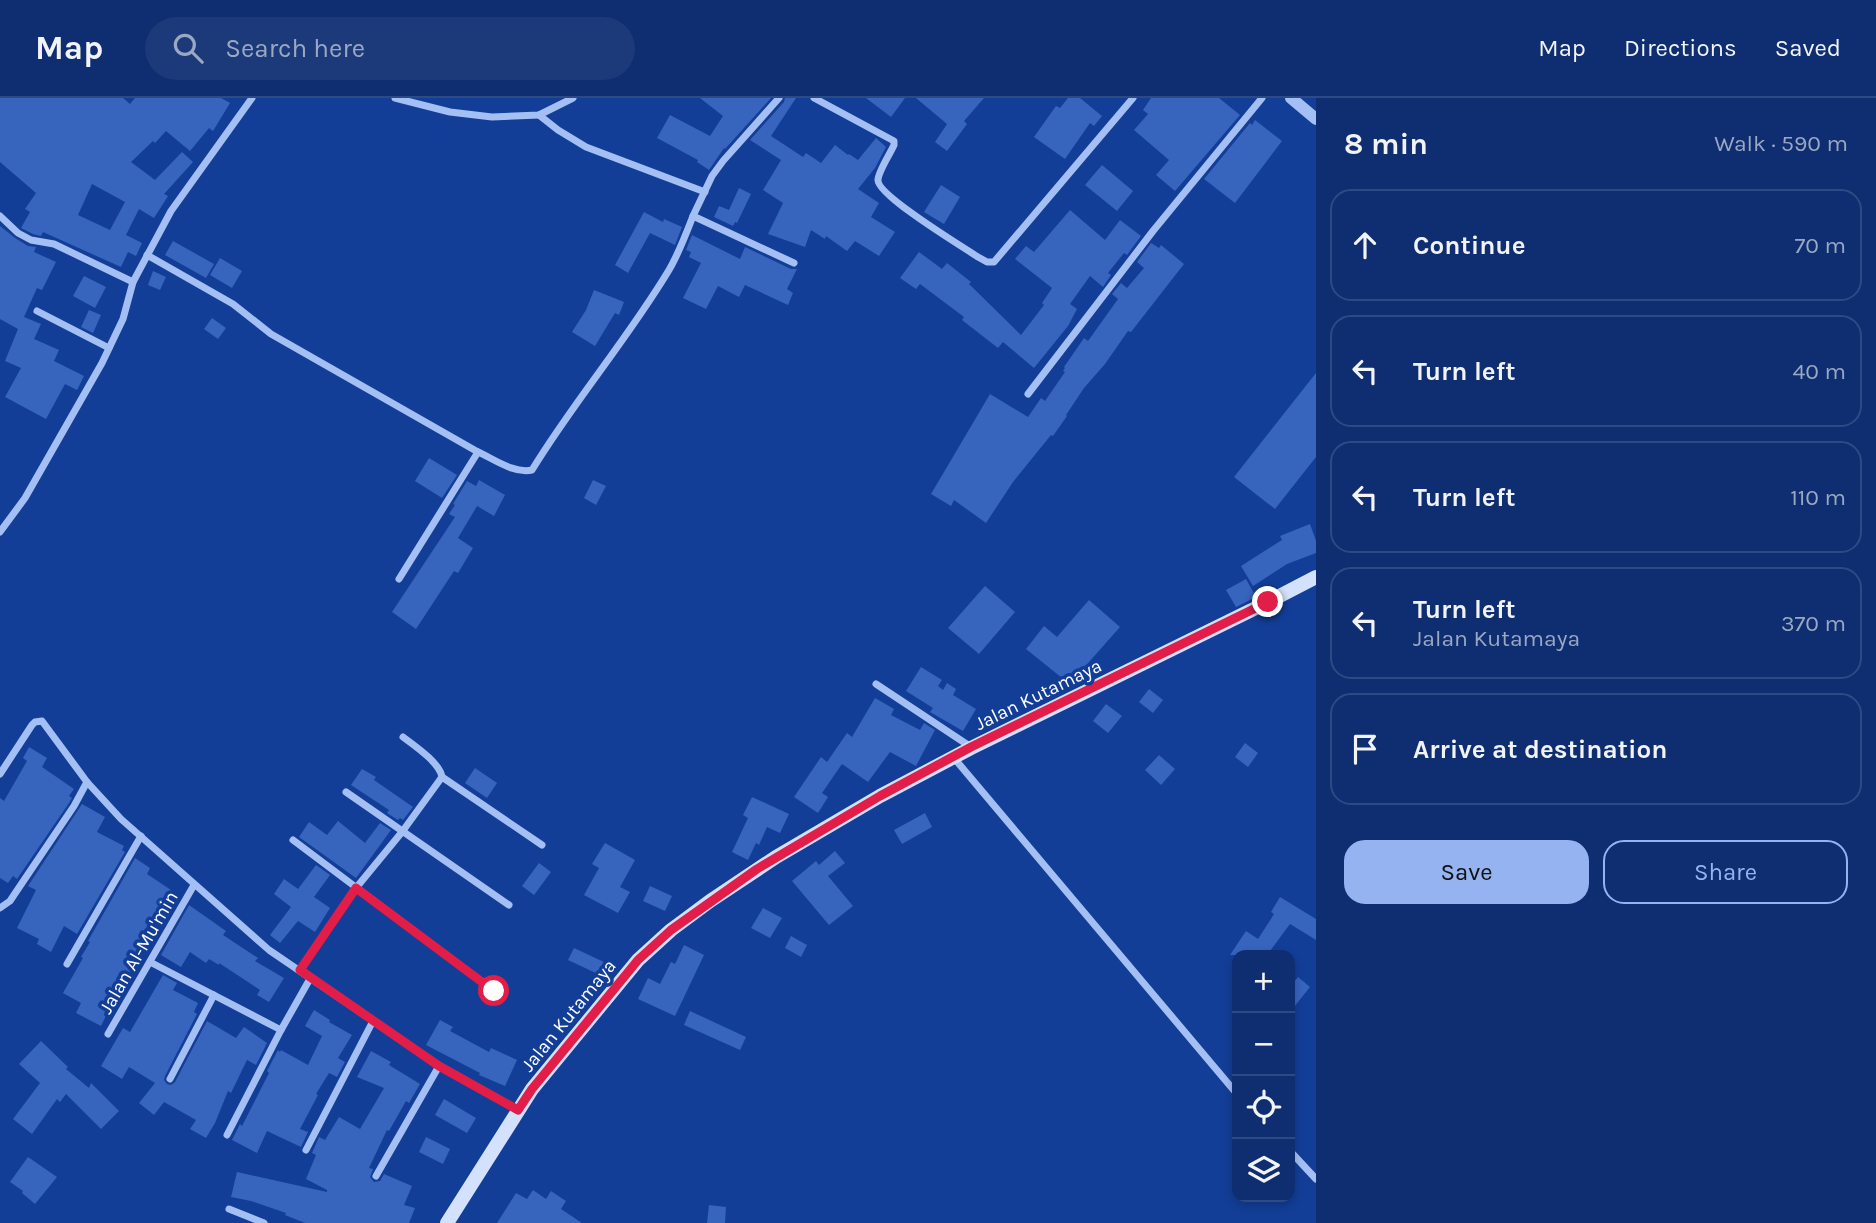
<!DOCTYPE html>
<meta charset="utf-8">
<style>
:root{--surface:#0e2e71;--page:#1c3a79;--text:#f1f3f6;--muted:#9ba8c3;--line:#2e4a84;--accent:#95b2f1}
body{margin:0;font-family:Karla,sans-serif;background:var(--page);color:var(--text)}
.controls{position:absolute;right:21px;bottom:21px;display:grid;overflow:hidden;border-radius:14px;box-shadow:0 4px 10px #0003}
.controls button{width:63px;height:63px;display:grid;place-items:center;padding:0;border:0;border-bottom:2px solid var(--line);background:var(--surface);color:var(--text);font:35px sans-serif}
.stop{position:absolute;width:21px;height:21px;margin:-16px;border:5px solid #e11d48;border-radius:50%;background:#fff}
.stop.end{background:#e11d48;border-color:#fff;box-shadow:0 2px 7px #0008}
.list{margin:0;padding:0;list-style:none}
h2{display:flex;justify-content:space-between;align-items:center;height:91px;margin:0;padding:0 28px;font-size:30px}
h2 small{font-size:23px;font-weight:400;color:var(--muted)}
.list li{display:grid;grid-template-columns:46px 1fr auto;gap:21px;align-items:center;box-sizing:border-box;height:112px;margin:0 14px 14px;padding:0 14px;border:2px solid var(--line);border-radius:21px}
.list b{display:block;font-size:26px;white-space:nowrap}
.list p{margin:0;font-size:23px;white-space:nowrap;color:var(--muted)}
.list em{font-size:23px;font-style:normal;color:var(--muted)}
.actions{display:flex;gap:14px;padding:21px 28px}
.actions a{flex:1;padding:16px 0;border:2px solid var(--accent);border-radius:21px;text-align:center;font-size:24px;color:var(--accent)}
.actions .main{background:var(--accent);color:#111}
.icon{flex:none;width:38px;height:38px;fill:none;stroke:currentColor;stroke-width:2;stroke-linecap:round;stroke-linejoin:round}
.map{position:relative;flex:none;width:1316px;height:1125px;overflow:hidden}
header{display:flex;align-items:center;gap:42px;box-sizing:border-box;height:98px;padding:0 35px;background:var(--surface);border-bottom:2px solid var(--line)}
header strong{font-size:33px}
nav{display:flex;gap:38px;margin-inline-start:auto;font-size:24px}
.search{width:490px;height:63px;background:var(--page);display:flex;align-items:center;gap:18px;box-sizing:border-box;padding:0 24px;border-radius:38px;color:var(--muted);font-size:26px}
main{display:flex}
aside{flex:1;background:var(--surface)}
.map>svg:first-child{display:block}
.building{fill:#3764bd;fill-rule:evenodd}
.lines{fill:none;stroke-linecap:round;stroke-linejoin:round}
.minor{stroke:#a4bff3;stroke-width:7}
.tertiary{stroke:#a4bff3;stroke-width:12}
.secondary{stroke:#d4e1fc;stroke-width:14}
.route{stroke:#e11d48;stroke-width:9}
.labels{text-anchor:middle;stroke-width:7;stroke-linejoin:round;paint-order:stroke}
.street-label{font-size:19px;fill:#fff;stroke:#133e97}
</style>
<header>
<strong>Map</strong>
<div class="search"><svg class="icon" aria-label="search" viewBox="0 0 24 24"><circle cx="10" cy="10" r="6"/><path d="M15 15l6 6"/></svg>Search here</div>
<nav><a>Map</a><a>Directions</a><a>Saved</a></nav>
</header>
<main>
<div class="map">
<svg width="1316" height="1125" viewBox="0 0 1316 1125">
<rect width="100%" height="100%" fill="#133e97"/>
<!-- building -->
<g class="building">
<path d="M0 0H123L130 6 135 0H221L230 5 213 33 209 30 190 53 166 33 155 45 153 43 131 64 155 82 182 54 193 64 164 96 168 98 154 120 139 111 126 137 142 145 136 158 128 154 121 169 43 134 41 138 33 136 21 130 30 114 25 111 36 95 0 64ZM92 86 125 104 110 132 78 117Z"/>
<polygon points="700,0 771,0 725,51 724,50 709,72 697,64 698,62 657,40 670,17 710,38 723,18"/>
<polygon points="785,0 796,0 771,38 803,59 806,55 821,65 835,47 848,57 849,56 858,62 876,40 886,49 875,70 858,91 879,105 871,119 895,134 879,158 855,143 847,153 826,138 825,141 811,132 805,149 768,136 783,105 763,92 781,62 750,42 784,4"/>
<polygon points="866,0 905,0 891,19"/>
<polygon points="916,0 984,0 964,23 967,26 947,53 935,44 947,26"/>
<polygon points="1068,0 1080,0 1102,18 1094,28 1090,25 1065,61 1034,39 1056,8 1060,10"/>
<polygon points="1151,0 1219,0 1240,17 1175,93 1156,77 1169,62 1134,32 1148,16 1143,12"/>
<polygon points="1255,22 1282,43 1235,105 1204,81 1250,25 1252,27"/>
<polygon points="1102,67 1133,93 1117,113 1085,87"/>
<polygon points="941,87 960,99 944,126 924,114"/>
<polygon points="739,90 751,96 737,125 735,124 733,128 714,119 719,108 729,112"/>
<polygon points="1070,112 1105,142 1120,122 1141,138 1127,157 1124,155 1108,175 1111,177 1103,189 1090,178 1070,206 1077,211 1068,228 1034,270 1003,244 998,250 962,222 964,219 920,186 916,191 900,180 919,154 942,171 947,165 971,184 969,186 1021,237 1044,207 1042,205 1052,190 1015,161 1026,148 1034,154"/>
<polygon points="644,114 663,124 664,121 682,129 675,147 650,135 628,175 615,167"/>
<polygon points="0,128 15,140 28,148 36,149 34,154 56,164 42,192 37,190 24,219 41,226 34,241 59,252 54,263 84,278 77,292 65,286 46,321 5,299 21,270 5,263 18,231 0,221"/>
<polygon points="692,137 740,161 745,149 791,171 797,171 787,191 793,195 788,207 745,187 739,199 718,188 706,211 683,200 701,165 689,159 691,154 686,152"/>
<polygon points="173,143 214,166 206,180 165,157"/>
<polygon points="1151,145 1159,150 1161,147 1184,166 1131,234 1128,233 1105,266 1084,290 1066,317 1067,318 1053,338 1051,337 1013,384 986,425 954,402 951,408 931,396 990,296 1028,319 1041,300 1045,303 1065,274 1063,273 1065,270 1064,269 1084,240 1088,243 1118,201 1112,196 1121,185 1127,190 1144,170 1137,164"/>
<polygon points="220,160 242,173 232,190 210,177"/>
<polygon points="153,173 166,179 160,192 148,187"/>
<polygon points="84,178 106,189 95,210 73,198"/>
<polygon points="594,192 624,204 619,217 615,215 595,248 572,234 586,212"/>
<polygon points="89,212 101,217 93,235 81,229"/>
<polygon points="212,220 226,230 218,241 204,231"/>
<polygon points="1316,275 1316,359 1275,411 1234,379"/>
<polygon points="429,360 457,377 442,400 415,383"/>
<polygon points="479,382 505,397 494,418 477,408 458,440 473,450 458,475 454,473 416,531 392,514 455,419 449,416 455,407 453,406 467,383 476,388"/>
<polygon points="593,382 606,388 596,407 584,400"/>
<polygon points="1310,426 1316,443 1316,455 1287,466 1253,488 1241,468 1282,442 1280,438"/>
<polygon points="1246,481 1256,499 1236,509 1226,492"/>
<polygon points="985,488 1015,514 979,556 948,530"/>
<polygon points="1089,502 1120,529 1089,564 1072,588 1026,551 1044,528 1057,539"/>
<polygon points="921,569 942,582 938,588 943,592 947,585 956,591 953,597 976,611 963,633 930,614 933,610 906,593"/>
<polygon points="1149,591 1163,602 1153,615 1139,604"/>
<polygon points="875,600 894,611 891,617 920,632 924,625 935,632 916,668 890,654 868,684 842,666 822,695 828,699 818,715 794,699 821,659 827,664 847,635 852,639"/>
<polygon points="1106,606 1122,618 1108,635 1093,623"/>
<polygon points="1245,645 1258,655 1248,669 1235,659"/>
<polygon points="29,649 47,660 42,669 74,691 69,698 72,700 69,705 17,781 13,778 8,785 0,780 0,700 4,703 27,663 23,660"/>
<polygon points="1159,657 1175,671 1161,687 1145,672"/>
<polygon points="475,670 497,685 487,700 465,685"/>
<polygon points="362,671 376,679 374,682 413,709 403,722 400,720 398,722 387,715 389,712 351,687"/>
<polygon points="752,699 789,716 780,735 767,729 759,747 756,745 748,762 732,754 748,720 743,717"/>
<polygon points="82,706 105,719 97,734 124,748 122,752 125,754 77,836 64,828 51,854 37,846 39,841 17,830 36,792 28,788"/>
<polygon points="925,715 932,729 902,746 894,732"/>
<polygon points="338,723 365,745 380,725 391,732 356,780 299,739 309,724 327,737"/>
<polygon points="605,745 635,762 620,789 630,794 618,815 584,797 599,770 592,766"/>
<polygon points="835,753 845,765 828,778 853,808 829,827 792,783 816,763 819,767"/>
<polygon points="135,760 150,770 147,776 177,796 176,798 179,800 150,850 146,847 117,895 101,928 76,915 81,905 63,895 83,860 81,859 90,844 88,843"/>
<polygon points="539,765 551,774 534,797 522,788"/>
<polygon points="316,767 330,777 314,799 330,810 315,834 298,823 280,845 270,837 291,809 274,796 284,781 298,791"/>
<polygon points="650,788 672,798 665,813 643,803"/>
<polygon points="1280,799 1316,821 1316,842 1290,826 1267,857 1230,857 1246,833 1258,841 1274,816 1271,814"/>
<polygon points="189,807 226,833 223,837 258,860 255,863 284,880 269,904 257,897 260,892 219,865 219,867 209,861 206,865 190,854 181,869 161,857"/>
<polygon points="763,810 782,820 770,840 751,830"/>
<polygon points="791,838 807,847 801,859 785,850"/>
<polygon points="684,847 704,857 675,918 638,901 648,880 660,886 671,864 675,866"/>
<polygon points="574,850 606,865 600,877 568,862"/>
<polygon points="163,877 177,885 173,892 198,905 194,914 197,916 165,978 164,982 167,986 171,987 175,984 207,923 236,940 244,929 267,945 256,967 247,962 231,995 228,993 215,1025 206,1040 190,1031 196,1022 164,1004 154,1017 139,1005 155,985 129,969 122,981 101,968 123,930 130,934"/>
<polygon points="1298,879 1310,889 1290,914 1290,889"/>
<polygon points="314,912 330,922 329,924 352,937 338,960 345,964 337,979 329,975 316,996 318,997 300,1031 308,1034 301,1049 267,1033 257,1055 232,1042 240,1026 242,1028 269,975 267,973 278,952 280,954 281,952 308,967 322,938 305,928"/>
<polygon points="690,913 746,939 740,952 684,927"/>
<polygon points="440,922 453,929 450,933 489,954 491,950 517,962 505,988 479,977 480,975 426,947"/>
<polygon points="41,943 68,969 66,971 89,990 91,985 119,1013 101,1031 66,996 60,1004 57,1001 32,1036 13,1021 40,985 19,966"/>
<polygon points="371,953 391,964 389,967 420,986 409,1005 406,1003 389,1033 387,1032 369,1070 373,1071 370,1079 374,1084 380,1083 384,1076 412,1088 404,1107 415,1110 409,1125 305,1125 285,1117 286,1115 251,1103 231,1099 237,1074 327,1094 327,1092 306,1081 316,1057 312,1055 319,1039 325,1042 339,1019 360,1031 384,990 357,979"/>
<polygon points="444,1001 476,1020 467,1035 435,1017"/>
<polygon points="426,1039 450,1051 443,1066 419,1054"/>
<polygon points="28,1059 57,1079 35,1106 22,1095 23,1093 10,1084"/>
<polygon points="533,1092 546,1101 551,1093 566,1103 561,1111 582,1125 497,1125 516,1095 527,1101"/>
<polygon points="709,1107 726,1109 725,1125 707,1125"/>
</g>
<g class="lines">
<!-- minor -->
<g class="minor">
<polyline points="395,0 450,14 492,19 539,17 573,0"/>
<polyline points="779,0 723,63 712,78 693,118 794,165"/>
<path d="M814 0 894 43V47C890 56 878 74 878 82 877 97 963 149 978 159L987 164H994L1133 0"/>
<polyline points="539,17 558,32 586,49 705,94"/>
<polyline points="0,118 18,135 31,142 54,146 133,184"/>
<path d="M147 157 233 206 271 236 478 354C494 361 514 376 532 372 574 303 627 242 669 172 679 155 686 136 693 118"/>
<polyline points="37,213 109,250"/>
<polyline points="1028,296 1153,133 1262,0"/>
<polyline points="0,434 25,400 102,265 123,221 133,184 171,113 252,0"/>
<polyline points="399,481 478,354"/>
<polyline points="876,586 971,649"/>
<polyline points="954,660 1237,996"/>
<polyline points="0,676 32,627 35,624 42,623 87,684 121,721 269,852 439,968 518,1012"/>
<polyline points="442,679 542,747"/>
<polyline points="346,694 509,807"/>
<polyline points="293,742 494,893"/>
<polyline points="0,810 10,803 16,794 74,708 87,684"/>
<polyline points="150,864 281,932"/>
<polyline points="67,866 141,738"/>
<path d="M300 872 356 790 402 734 442 679C440 665 415 648 403 639"/>
<polyline points="108,936 194,787"/>
<polyline points="170,981 214,897"/>
<polyline points="227,1037 281,932 311,879"/>
<polyline points="306,1052 373,923"/>
<polyline points="1290,1053 1316,1081"/>
<polyline points="376,1078 439,968"/>
<polyline points="229,1111 264,1125"/>
</g>
<!-- tertiary -->
<polyline class="tertiary" points="1291,0 1316,21"/>
<!-- secondary -->
<polyline class="secondary" points="447,1125 532,991 638,862 671,832 710,803 776,759 880,698 971,650 1268,504 1316,479"/>
</g>
<g class="lines">
<!-- route -->
<polyline class="route" points="494,893 356,790 300,872 439,968 518,1012 532,991 638,862 671,832 757,771 880,698 971,649 1268,504"/>
</g>
<g class="labels">
<!-- street labels -->
<g class="street-label">
<text transform="translate(1038 596) rotate(-26)" y="7">Jalan Kutamaya</text>
<text transform="translate(138 854) rotate(-60)" y="7">Jalan Al-Mu'min</text>
<text transform="translate(568 917) rotate(-51)" y="7">Jalan Kutamaya</text>
</g>
</g>
</svg>
<div class="controls">
<button>+</button>
<button>−</button>
<button><svg class="icon" aria-label="locate" viewBox="0 0 24 24"><circle cx="12" cy="12" r="6"/><path d="M12 2v4M12 18v4M2 12h4M18 12h4"/></svg></button>
<button><svg class="icon" aria-label="layers" viewBox="0 0 24 24"><path d="M12 4l9 5-9 5-9-5zM3 14l9 5 9-5"/></svg></button>
</div>
<div class="stop" style="left:494px;top:893px"></div>
<div class="stop end" style="left:1268px;top:504px"></div>
</div>
<aside>
<h2>8 min<small>Walk · 590 m</small></h2>
<ul class="list">
<li><svg class="icon" aria-label="ahead" viewBox="0 0 24 24"><path d="M12 20V5M6 11l6-6 6 6"/></svg><div><b>Continue</b></div><em>70 m</em></li>
<li><svg class="icon" aria-label="left" viewBox="0 0 24 24"><path d="M17 20v-9H6M10 6l-5 5 5 5"/></svg><div><b>Turn left</b></div><em>40 m</em></li>
<li><svg class="icon" aria-label="left" viewBox="0 0 24 24"><path d="M17 20v-9H6M10 6l-5 5 5 5"/></svg><div><b>Turn left</b></div><em>110 m</em></li>
<li><svg class="icon" aria-label="left" viewBox="0 0 24 24"><path d="M17 20v-9H6M10 6l-5 5 5 5"/></svg><div><b>Turn left</b><p>Jalan Kutamaya</p></div><em>370 m</em></li>
<li><svg class="icon" aria-label="arrive" viewBox="0 0 24 24"><path d="M6 21V4h12l-3 4 3 4H6"/></svg><div><b>Arrive at destination</b></div></li>
</ul>
<div class="actions"><a class="main">Save</a><a>Share</a></div>
</aside>
</main>
